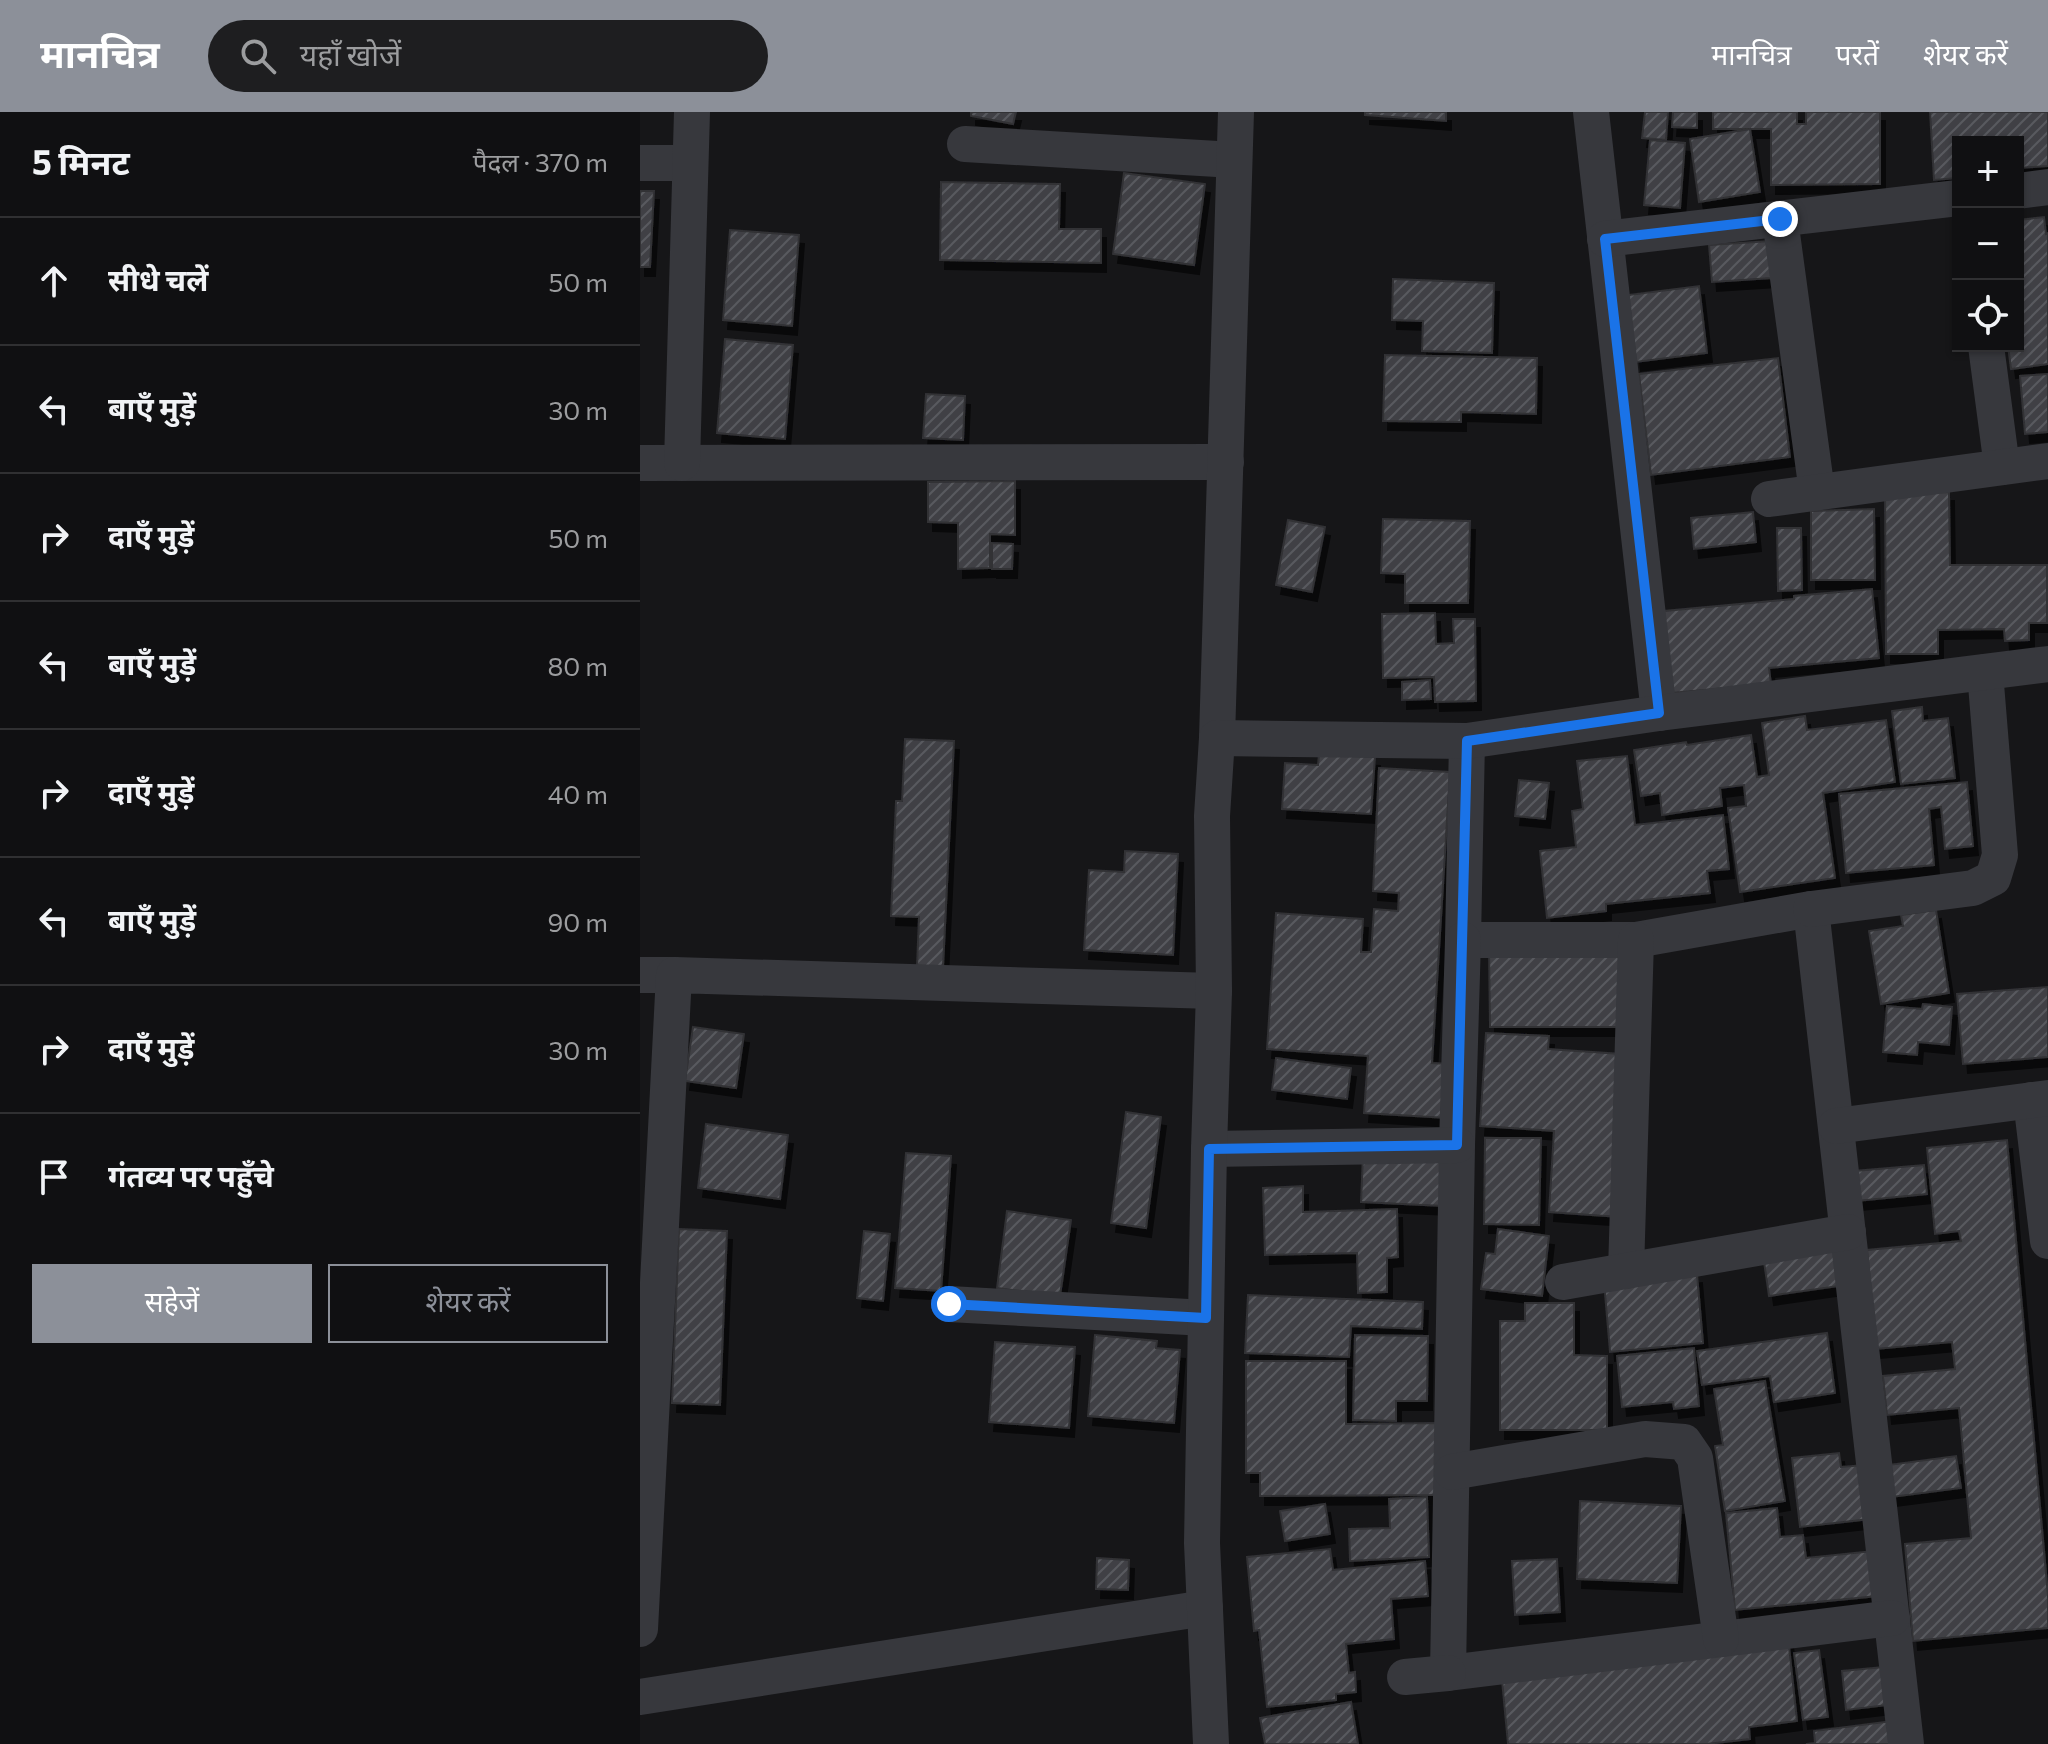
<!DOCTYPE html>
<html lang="hi">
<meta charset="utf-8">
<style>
:root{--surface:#101012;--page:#1e1e20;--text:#f1f3f6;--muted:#9c9d9f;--line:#303032;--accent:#8c9099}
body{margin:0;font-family:Commissioner,"Noto Sans Devanagari",sans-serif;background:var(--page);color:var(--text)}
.controls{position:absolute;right:24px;top:24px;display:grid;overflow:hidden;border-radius:0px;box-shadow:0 2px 6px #0004}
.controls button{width:72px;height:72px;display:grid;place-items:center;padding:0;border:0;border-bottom:2px solid var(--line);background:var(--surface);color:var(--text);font:40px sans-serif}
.stop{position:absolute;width:24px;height:24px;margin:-18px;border:6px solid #1a73e8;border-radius:50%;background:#fff}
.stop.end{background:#1a73e8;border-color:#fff;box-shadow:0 2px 8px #0008}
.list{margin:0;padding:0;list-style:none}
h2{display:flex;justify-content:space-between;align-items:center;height:104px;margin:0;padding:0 32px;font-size:34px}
h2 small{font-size:26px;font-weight:400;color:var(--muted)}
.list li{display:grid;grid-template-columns:52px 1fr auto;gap:24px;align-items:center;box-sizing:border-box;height:128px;padding:0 32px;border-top:2px solid var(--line)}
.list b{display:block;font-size:30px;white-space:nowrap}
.list em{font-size:26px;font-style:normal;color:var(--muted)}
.actions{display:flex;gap:16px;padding:24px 32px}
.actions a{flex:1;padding:18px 0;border:2px solid var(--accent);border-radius:0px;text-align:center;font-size:28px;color:var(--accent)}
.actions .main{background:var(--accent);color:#fff}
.icon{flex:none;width:44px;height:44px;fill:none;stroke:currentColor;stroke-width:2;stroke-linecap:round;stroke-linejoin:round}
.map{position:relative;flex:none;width:1408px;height:1632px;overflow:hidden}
header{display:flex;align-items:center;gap:48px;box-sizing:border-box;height:112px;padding:0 40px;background:var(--accent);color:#fff}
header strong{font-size:38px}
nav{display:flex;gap:44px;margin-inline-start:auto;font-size:28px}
.search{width:560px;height:72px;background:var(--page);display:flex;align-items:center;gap:20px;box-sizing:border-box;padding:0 28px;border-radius:44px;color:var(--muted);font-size:30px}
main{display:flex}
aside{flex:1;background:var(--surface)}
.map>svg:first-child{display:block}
.building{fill:url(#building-hatch);stroke:#303034;stroke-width:2;filter:url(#shadow)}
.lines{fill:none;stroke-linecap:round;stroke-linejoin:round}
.minor{stroke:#37383d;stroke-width:36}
.route{stroke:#1a73e8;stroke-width:10}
</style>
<header>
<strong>मानचित्र</strong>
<div class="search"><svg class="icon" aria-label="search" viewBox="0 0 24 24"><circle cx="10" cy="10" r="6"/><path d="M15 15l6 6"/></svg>यहाँ खोजें</div>
<nav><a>मानचित्र</a><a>परतें</a><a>शेयर करें</a></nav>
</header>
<main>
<aside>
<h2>5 मिनट<small>पैदल · 370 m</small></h2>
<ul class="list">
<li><svg class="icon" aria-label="ahead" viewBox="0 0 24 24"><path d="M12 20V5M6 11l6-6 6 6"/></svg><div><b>सीधे चलें</b></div><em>50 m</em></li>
<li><svg class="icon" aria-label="left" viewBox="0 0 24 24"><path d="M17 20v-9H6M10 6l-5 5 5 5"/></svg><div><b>बाएँ मुड़ें</b></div><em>30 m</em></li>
<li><svg class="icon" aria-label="right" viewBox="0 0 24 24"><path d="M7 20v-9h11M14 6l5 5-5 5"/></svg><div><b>दाएँ मुड़ें</b></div><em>50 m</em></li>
<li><svg class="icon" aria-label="left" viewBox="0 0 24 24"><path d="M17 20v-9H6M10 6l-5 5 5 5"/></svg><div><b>बाएँ मुड़ें</b></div><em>80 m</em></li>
<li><svg class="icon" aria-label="right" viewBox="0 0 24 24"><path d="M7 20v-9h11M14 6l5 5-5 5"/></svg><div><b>दाएँ मुड़ें</b></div><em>40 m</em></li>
<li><svg class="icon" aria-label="left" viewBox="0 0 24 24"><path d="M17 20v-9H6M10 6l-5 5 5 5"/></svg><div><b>बाएँ मुड़ें</b></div><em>90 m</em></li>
<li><svg class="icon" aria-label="right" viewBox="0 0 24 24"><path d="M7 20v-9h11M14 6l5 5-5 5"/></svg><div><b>दाएँ मुड़ें</b></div><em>30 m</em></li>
<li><svg class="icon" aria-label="arrive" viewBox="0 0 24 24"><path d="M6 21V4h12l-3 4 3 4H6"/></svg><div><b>गंतव्य पर पहुँचे</b></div></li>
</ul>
<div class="actions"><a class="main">सहेजें</a><a>शेयर करें</a></div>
</aside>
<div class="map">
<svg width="1408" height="1632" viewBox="0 0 1408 1632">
<defs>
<pattern id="building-hatch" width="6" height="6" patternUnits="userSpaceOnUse" patternTransform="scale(2)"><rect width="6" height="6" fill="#404145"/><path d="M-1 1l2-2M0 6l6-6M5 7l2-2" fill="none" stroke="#595a5e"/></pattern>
<filter id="shadow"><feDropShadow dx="5" dy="9" stdDeviation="0" flood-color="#0009"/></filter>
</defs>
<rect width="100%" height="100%" fill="#161618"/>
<!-- building -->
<g class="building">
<polygon points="331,0 376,0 373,12 331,4"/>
<polygon points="725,0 806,0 806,9 725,3"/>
<polygon points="1005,0 1028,0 1026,28 1002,26"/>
<polygon points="1033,0 1057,0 1057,16 1032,15"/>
<polygon points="1073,0 1157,0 1157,12 1166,12 1166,0 1240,0 1240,72 1131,73 1131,17 1073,17"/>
<polygon points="1290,0 1408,0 1408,54 1378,56 1378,30 1318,30 1318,66 1294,68"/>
<polygon points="1110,17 1120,80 1059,90 1050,27"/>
<polygon points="1010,28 1045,31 1040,96 1004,93"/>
<polygon points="484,61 565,72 554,153 473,142"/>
<polygon points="301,70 420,72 419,117 461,117 461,151 300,148"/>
<polygon points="0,79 14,79 10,155 0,155"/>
<polygon points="1404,105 1406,122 1408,121 1408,252 1371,257 1368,234 1378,234 1378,108"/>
<polygon points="90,118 159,123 152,214 83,208"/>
<polygon points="1130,129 1132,166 1072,170 1069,133"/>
<polygon points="753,167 854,171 852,241 782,239 783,209 752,208"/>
<polygon points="1059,174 1067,241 996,250 988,183"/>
<polygon points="85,227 153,233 145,327 77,321"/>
<polygon points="745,243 897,246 896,302 821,300 821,310 743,309"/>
<polygon points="1138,246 1150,345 1011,363 999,262"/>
<polygon points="1408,262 1408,320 1385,322 1380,264"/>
<polygon points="286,282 325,284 323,328 283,326"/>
<polygon points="375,369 375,423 350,422 350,456 318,457 318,411 288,410 288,370"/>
<polygon points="1309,380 1310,453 1407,453 1407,511 1389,511 1389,528 1365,529 1364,517 1298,518 1298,542 1246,542 1245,381"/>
<polygon points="1234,397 1235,468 1171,468 1171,399"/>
<polygon points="1113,400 1116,430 1054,437 1051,406"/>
<polygon points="743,407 830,409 828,491 765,491 765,462 741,461"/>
<polygon points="648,408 685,415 672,480 636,473"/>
<polygon points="1137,416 1161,416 1162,478 1138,479"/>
<polygon points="352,431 373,432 372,457 352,457"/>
<polygon points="1232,477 1239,546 1129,556 1131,572 1031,581 1024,499 1154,487 1154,484"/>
<polygon points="795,501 796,532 814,531 813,507 835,507 836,589 795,590 794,565 743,566 742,502"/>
<polygon points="790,568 791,587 762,588 762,570"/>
<polygon points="1282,595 1283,609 1308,606 1315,666 1261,672 1252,599"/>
<polygon points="1165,604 1167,618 1246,608 1255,670 1183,681 1195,766 1100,780 1088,696 1106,694 1104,673 1080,676 1082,694 1022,703 1020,681 1001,684 994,638 1046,630 1047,633 1111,623 1117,665 1129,663 1122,611"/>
<polygon points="265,627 314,629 303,855 277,854 279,805 251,804 256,689 262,689"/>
<polygon points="679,642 735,645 731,702 642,697 645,651 678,653"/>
<polygon points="987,644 995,713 1083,703 1089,757 1067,759 1070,781 966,792 966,799 907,806 900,739 936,735 932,699 943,697 937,649"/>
<polygon points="739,656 810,660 792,951 810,952 807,1006 724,1001 728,944 627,937 636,801 723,807 721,840 731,840 734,797 758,799 759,781 733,779"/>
<polygon points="879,668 909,671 905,707 875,704"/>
<polygon points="1327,670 1333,734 1305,737 1301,695 1289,697 1294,753 1206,761 1199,682"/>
<polygon points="485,739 538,742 533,843 444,838 449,758 484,760"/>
<polygon points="1296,798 1309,881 1241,892 1229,819 1263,814 1261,803"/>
<polygon points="983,837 983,915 850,915 849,838"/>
<polygon points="1408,875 1408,945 1323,952 1317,882"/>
<polygon points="1283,892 1312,895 1309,933 1278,930 1277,943 1243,940 1247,894 1282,897"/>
<polygon points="53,915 104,922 96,976 45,969"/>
<polygon points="846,921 909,924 908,937 982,942 979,1105 909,1100 914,1019 840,1014"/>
<polygon points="636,946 711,956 707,987 632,978"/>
<polygon points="486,1000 521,1005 506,1116 471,1111"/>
<polygon points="66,1012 148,1023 140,1087 58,1076"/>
<polygon points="845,1026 901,1026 899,1113 844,1112"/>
<polygon points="1367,1028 1408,1483 1408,1516 1273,1529 1265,1432 1331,1426 1319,1296 1247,1303 1243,1264 1315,1257 1312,1230 1236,1237 1227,1138 1321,1129 1319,1119 1295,1122 1287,1036"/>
<polygon points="266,1041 311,1044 301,1179 255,1176"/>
<polygon points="723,1042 806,1046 803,1094 721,1090"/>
<polygon points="1284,1053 1287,1082 1217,1089 1214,1059"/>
<polygon points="663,1074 663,1100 757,1097 758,1145 747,1146 747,1180 718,1181 717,1141 625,1143 623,1076"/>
<polygon points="367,1099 431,1108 420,1184 357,1176"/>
<polygon points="39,1117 87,1119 80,1293 32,1291"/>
<polygon points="858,1117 909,1124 902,1184 841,1177 846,1141 855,1142"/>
<polygon points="224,1119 250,1122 243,1189 217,1186"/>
<polygon points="1194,1133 1199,1174 1129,1184 1123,1143"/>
<polygon points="1057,1162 1063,1231 970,1240 964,1170"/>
<polygon points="608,1183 783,1190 782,1217 711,1214 709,1245 605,1241"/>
<polygon points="885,1191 934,1191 934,1243 967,1244 967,1318 860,1318 860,1209 885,1209"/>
<polygon points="1187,1221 1195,1281 1134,1290 1130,1264 1062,1273 1057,1239"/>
<polygon points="455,1223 517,1229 516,1236 540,1238 534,1311 448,1304"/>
<polygon points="715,1223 788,1224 787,1289 756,1289 756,1309 713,1308"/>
<polygon points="355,1230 435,1235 429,1316 349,1310"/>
<polygon points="1054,1236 1059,1294 1034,1297 1033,1290 982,1295 977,1244"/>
<polygon points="606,1249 706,1249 706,1312 796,1311 797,1383 620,1384 620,1361 606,1361"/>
<polygon points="1125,1269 1145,1389 1085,1399 1075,1334 1083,1333 1074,1277"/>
<polygon points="1199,1341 1201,1355 1224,1353 1230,1407 1160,1415 1152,1346"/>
<polygon points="1316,1344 1321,1376 1252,1385 1248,1353"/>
<polygon points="787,1385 789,1445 710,1449 709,1417 750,1416 749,1387"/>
<polygon points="940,1389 1041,1394 1037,1471 937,1467"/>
<polygon points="685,1392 690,1422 645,1429 640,1399"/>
<polygon points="1137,1396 1140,1425 1163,1423 1166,1446 1233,1439 1238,1484 1095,1498 1086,1401"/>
<polygon points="690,1437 693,1458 785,1449 788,1484 751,1487 754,1527 706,1532 709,1561 715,1560 716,1580 696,1582 696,1588 627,1595 619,1518 614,1519 607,1445"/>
<polygon points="457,1446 489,1448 488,1478 456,1477"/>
<polygon points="917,1447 920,1500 875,1503 872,1449"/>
<polygon points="1148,1525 1157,1609 1109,1615 1110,1627 1067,1632 868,1632 862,1568"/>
<polygon points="1179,1538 1188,1605 1163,1608 1154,1541"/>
<polygon points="1243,1555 1248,1593 1206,1598 1202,1559"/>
<polygon points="711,1590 718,1632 625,1632 620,1606"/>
<polygon points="1252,1609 1255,1632 1166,1632 1175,1631 1174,1619"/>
</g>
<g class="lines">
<!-- minor -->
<g class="minor">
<polyline points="951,0 1019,601"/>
<polyline points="325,32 594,48"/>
<polyline points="0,51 50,51"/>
<polyline points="1378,79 1408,75"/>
<polyline points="1140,107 1177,380"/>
<polyline points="965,127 1318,86"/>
<polyline points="1346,234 1362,355"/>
<polyline points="0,351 586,350"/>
<polyline points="42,351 52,0"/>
<polyline points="1129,387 1408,349"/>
<polyline points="577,626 596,0"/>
<polyline points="827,629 823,828 996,828 1171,797 1266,1632"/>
<polyline points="1171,797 1333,776 1353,766 1360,743 1345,560"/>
<polyline points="823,828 817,1033 808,1561 1252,1506"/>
<polyline points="0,863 34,863"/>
<polyline points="1391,988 1408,1129"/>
<polyline points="1196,1014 1408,986"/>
<polyline points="569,1037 817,1033"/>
<polyline points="986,1159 996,828"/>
<polyline points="923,1170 1208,1120"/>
<polyline points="309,1192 566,1206"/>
<polyline points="812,1360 1005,1327 1044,1330 1055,1346 1081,1527"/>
<polyline points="0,1517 34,863 574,879"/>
<polyline points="765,1565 808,1561"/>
<polyline points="0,1585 565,1496"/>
<polyline points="571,1632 562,1431 569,1037 574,879 572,704 577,626 827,629 1019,601 1408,552"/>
</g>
</g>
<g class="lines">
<!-- route -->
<polyline class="route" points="309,1192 566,1206 569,1037 817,1033 827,629 1019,601 965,127 1140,107"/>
</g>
</svg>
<div class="controls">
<button>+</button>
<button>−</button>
<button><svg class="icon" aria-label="locate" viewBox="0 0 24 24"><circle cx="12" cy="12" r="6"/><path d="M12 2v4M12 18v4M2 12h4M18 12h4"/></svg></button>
</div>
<div class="stop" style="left:309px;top:1192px"></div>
<div class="stop end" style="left:1140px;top:107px"></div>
</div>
</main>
